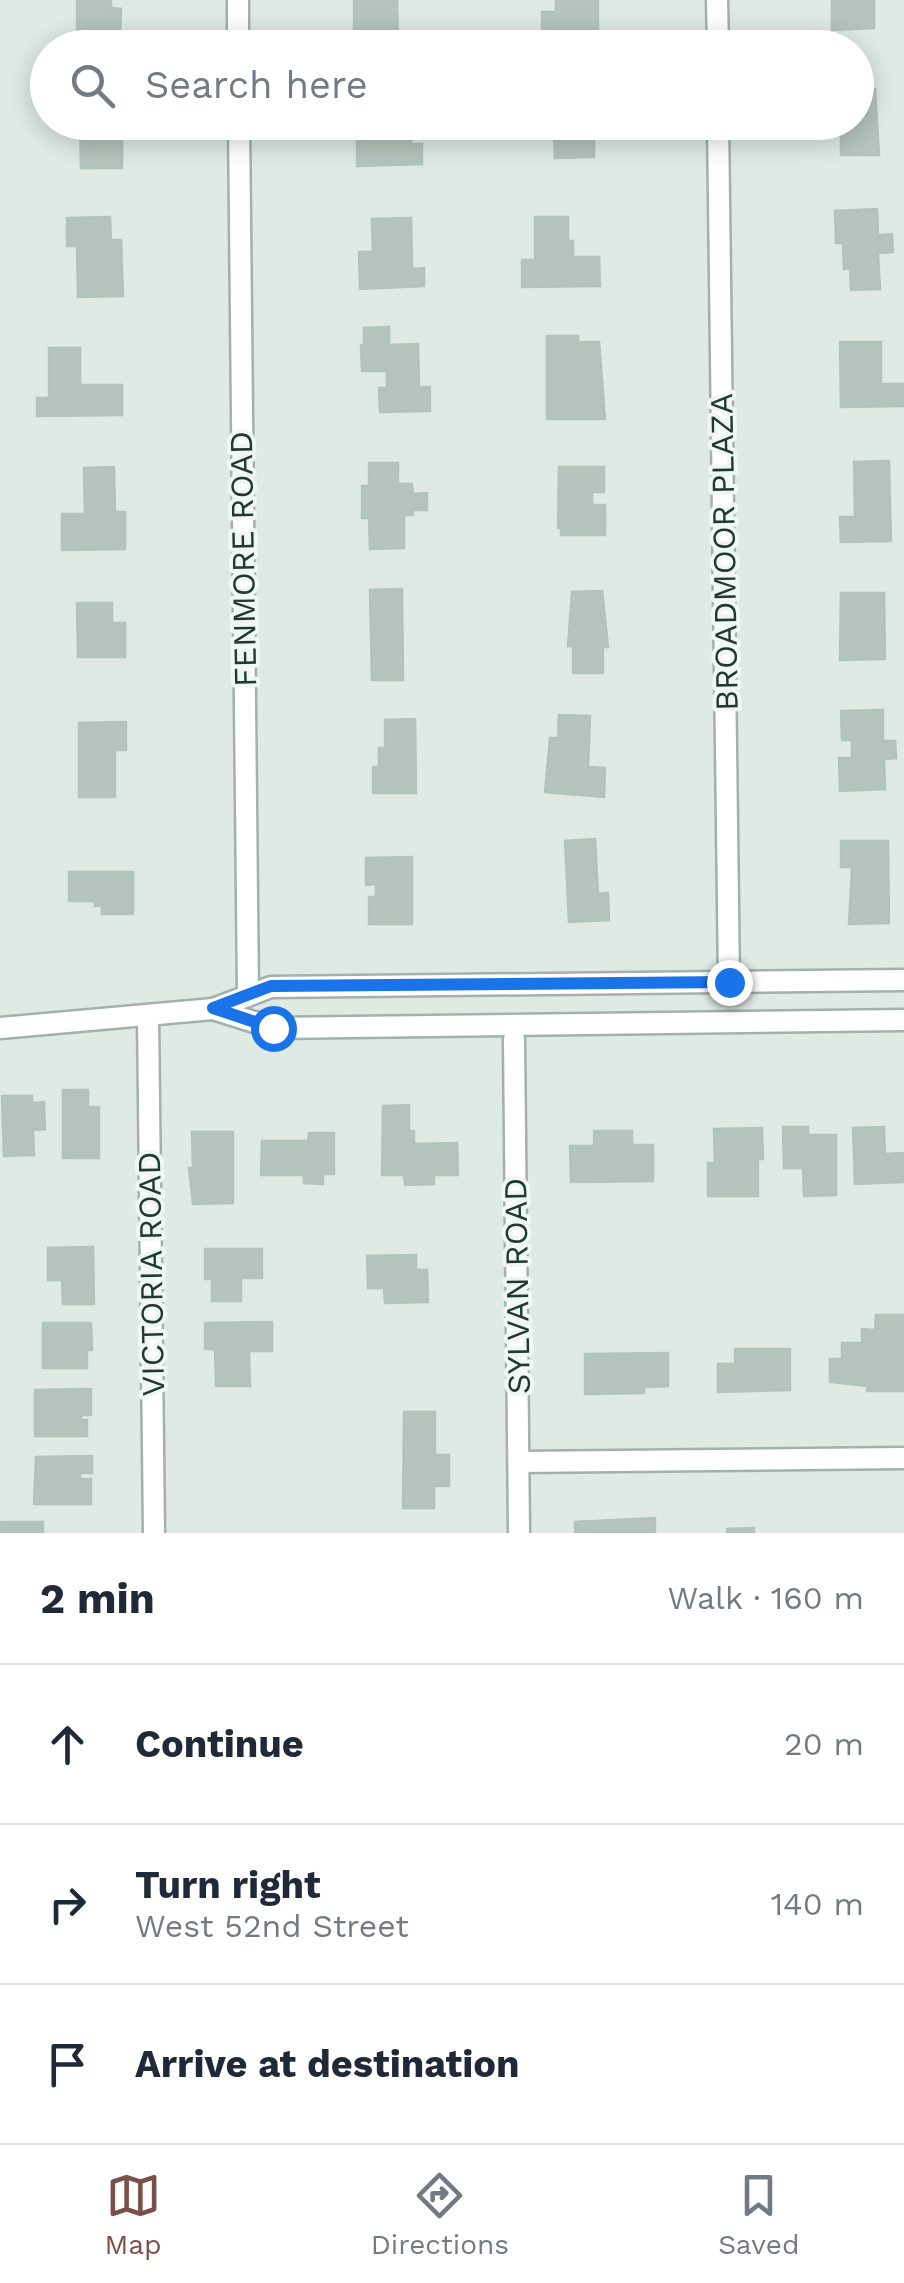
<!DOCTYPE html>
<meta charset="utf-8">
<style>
:root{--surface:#fff;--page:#f2f2f3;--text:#1f2937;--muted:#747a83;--line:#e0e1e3;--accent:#7a5148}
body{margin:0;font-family:"Work Sans",sans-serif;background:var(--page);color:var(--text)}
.stop{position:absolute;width:30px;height:30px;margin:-22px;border:8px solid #1a73e8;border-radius:50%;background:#fff}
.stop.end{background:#1a73e8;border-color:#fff;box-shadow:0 2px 10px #0008}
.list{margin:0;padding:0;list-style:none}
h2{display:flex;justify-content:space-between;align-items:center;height:130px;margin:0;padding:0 40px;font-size:42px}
h2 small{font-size:32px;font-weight:400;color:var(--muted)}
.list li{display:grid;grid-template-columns:65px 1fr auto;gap:30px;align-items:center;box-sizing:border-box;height:160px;padding:0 40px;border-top:2px solid var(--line)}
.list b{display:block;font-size:38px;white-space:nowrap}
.list p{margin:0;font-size:32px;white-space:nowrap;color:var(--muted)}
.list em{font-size:32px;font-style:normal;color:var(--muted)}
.icon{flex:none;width:55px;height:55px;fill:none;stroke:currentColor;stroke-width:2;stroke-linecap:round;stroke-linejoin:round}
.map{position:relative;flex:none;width:904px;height:1533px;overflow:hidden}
.search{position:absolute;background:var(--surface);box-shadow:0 5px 25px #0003;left:30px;right:30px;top:30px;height:110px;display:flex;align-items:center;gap:25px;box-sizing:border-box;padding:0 35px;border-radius:55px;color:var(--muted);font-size:38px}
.sheet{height:610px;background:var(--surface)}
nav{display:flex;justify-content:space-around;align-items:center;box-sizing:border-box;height:140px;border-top:2px solid var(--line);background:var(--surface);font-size:28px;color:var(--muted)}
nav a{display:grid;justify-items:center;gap:5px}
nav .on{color:var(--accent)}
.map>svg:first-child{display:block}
.building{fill:#b5c4be;stroke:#b2c3bc;stroke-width:2.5}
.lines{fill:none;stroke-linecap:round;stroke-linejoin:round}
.minor-casing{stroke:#a2b1ac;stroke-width:25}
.minor{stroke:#fff;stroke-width:20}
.route{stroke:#1a73e8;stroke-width:12}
.labels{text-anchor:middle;stroke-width:8;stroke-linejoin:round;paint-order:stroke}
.street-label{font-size:32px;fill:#213933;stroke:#f0f7f3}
</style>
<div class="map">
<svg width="904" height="1533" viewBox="0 0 904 1533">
<rect width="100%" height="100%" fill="#dfeae5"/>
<!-- building -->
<g class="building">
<polygon points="77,0 111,0 111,8 121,9 120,43 77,42"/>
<polygon points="354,0 397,0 398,41 354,41"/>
<polygon points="556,0 598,0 598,30 542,30 542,12 556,12"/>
<polygon points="832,0 874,0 874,28 832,30"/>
<polygon points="856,89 875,89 879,155 841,155 841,122 856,122"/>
<polygon points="80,122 122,122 122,168 81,168"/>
<polygon points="370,122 411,122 411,144 422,144 422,164 357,166 357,139 370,139"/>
<polygon points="558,122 594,122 594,157 555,158 554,134 558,133"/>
<polygon points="877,209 878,235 892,234 893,252 878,253 880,289 851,290 850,268 844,269 843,243 836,243 835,211"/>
<polygon points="110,217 111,240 121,240 123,296 78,297 77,246 67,246 67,218"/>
<polygon points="535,217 568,217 568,241 573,241 573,257 599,257 600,286 522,287 522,260 535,260"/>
<polygon points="411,218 412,269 424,268 424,286 360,289 359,252 373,252 372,219"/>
<polygon points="389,327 389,345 418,344 419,387 430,387 430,411 380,412 379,388 387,388 387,371 362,371 361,345 364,345 364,328"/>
<polygon points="547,336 578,336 578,342 599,342 605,419 547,419"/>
<polygon points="840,342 881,342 881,384 904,384 904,406 841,407"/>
<polygon points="49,348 80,348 80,385 122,385 122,415 37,416 37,398 49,398"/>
<polygon points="889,461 891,541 841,542 840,517 855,517 854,462"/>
<polygon points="369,463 398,463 398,484 412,484 413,494 427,493 427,510 413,510 413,515 404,515 404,548 370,549 369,518 362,518 362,486 369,486"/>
<polygon points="114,467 115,512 125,512 125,549 62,550 62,514 85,514 84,468"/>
<polygon points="559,467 604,467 604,492 592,492 592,505 605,505 605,535 561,535 561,528 558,528"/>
<polygon points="402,589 403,680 372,680 370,590"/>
<polygon points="602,591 608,647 603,647 603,673 573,673 573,646 568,646 572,592"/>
<polygon points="841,593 884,593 885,659 840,660"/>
<polygon points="77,603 112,603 112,623 125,623 125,657 78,657"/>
<polygon points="883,710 883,741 895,741 896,758 884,759 885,789 840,791 839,758 852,758 852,740 842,740 841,711"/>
<polygon points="559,715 590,716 588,767 605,768 604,797 545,792 550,738 558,738"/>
<polygon points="415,719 416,793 373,793 373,767 379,767 379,748 385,748 385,720"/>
<polygon points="126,722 126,750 115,750 115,797 79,797 79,723"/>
<polygon points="595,839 598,894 608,893 609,920 569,922 565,841"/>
<polygon points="841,841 888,841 889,923 849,924 852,867 841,867"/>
<polygon points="412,857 412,924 369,924 369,897 376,897 376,884 366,885 366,858"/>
<polygon points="69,872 133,872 133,914 102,914 102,906 95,906 95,901 69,901"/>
<polygon points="63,1090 88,1090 88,1107 99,1107 99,1158 63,1158"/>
<polygon points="2,1096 32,1096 32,1103 44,1102 45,1129 33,1130 34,1155 4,1156"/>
<polygon points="409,1105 409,1131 414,1131 414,1144 457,1143 458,1175 434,1175 434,1184 405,1185 404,1175 382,1175 383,1106"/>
<polygon points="783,1127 808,1127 808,1135 836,1135 836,1195 804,1196 803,1168 784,1168"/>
<polygon points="884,1127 885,1154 904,1153 904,1182 855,1184 853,1128"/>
<polygon points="762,1128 763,1159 758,1159 758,1196 708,1196 708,1163 715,1163 714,1129"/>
<polygon points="594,1131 632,1131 632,1145 653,1145 653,1181 571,1182 570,1146 594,1146"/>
<polygon points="192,1132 233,1132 233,1203 193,1204 189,1168 193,1168"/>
<polygon points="309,1133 334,1133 334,1174 323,1174 323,1184 304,1183 304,1175 261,1175 262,1141 308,1141"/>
<polygon points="93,1247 94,1304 63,1304 62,1280 48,1280 48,1248"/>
<polygon points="205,1249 262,1249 262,1278 241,1278 241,1301 212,1301 212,1279 205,1279"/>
<polygon points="416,1255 416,1270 427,1270 428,1302 385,1303 384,1288 368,1288 367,1256"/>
<polygon points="876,1315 904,1315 904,1391 867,1391 867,1386 830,1382 830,1359 842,1359 842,1343 862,1343 862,1329 875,1330"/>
<polygon points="272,1322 272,1351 249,1351 250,1386 216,1386 215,1349 205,1349 205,1323"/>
<polygon points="43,1323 91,1323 92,1350 87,1350 87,1368 43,1368"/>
<polygon points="735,1349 790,1349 790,1390 718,1392 718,1364 735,1364"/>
<polygon points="668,1353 668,1386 644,1387 644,1393 585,1394 585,1354"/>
<polygon points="91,1389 91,1415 81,1415 81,1420 87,1420 87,1436 35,1436 35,1390"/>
<polygon points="404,1412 435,1412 435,1455 449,1455 449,1486 434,1486 434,1508 403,1508"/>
<polygon points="92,1456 92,1473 80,1473 80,1479 91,1479 91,1504 34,1504 36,1457"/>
<polygon points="655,1518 655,1533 575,1533 575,1522"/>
<rect x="1" y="1522" width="42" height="11"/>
<polygon points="754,1528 754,1533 727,1533 727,1529"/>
</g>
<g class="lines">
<defs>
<g id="minor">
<polyline points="238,0 238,48"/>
<polyline points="717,0 718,48"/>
<polyline points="239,122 248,996"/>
<polyline points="718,122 729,982"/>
<polyline points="213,1009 273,1028 904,1020"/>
<polyline points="148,1015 154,1533"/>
<polyline points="0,1028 213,1009 271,987 904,980"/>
<polyline points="514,1039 519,1533"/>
<polyline points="519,1462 904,1458"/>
</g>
</defs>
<!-- minor casing -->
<use href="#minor" class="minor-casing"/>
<!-- minor -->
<use href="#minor" class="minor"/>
</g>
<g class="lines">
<!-- route -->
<polyline class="route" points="273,1028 213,1008 271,986 729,982"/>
</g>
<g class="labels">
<!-- street labels -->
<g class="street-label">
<text transform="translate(724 552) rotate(-91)" y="11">BROADMOOR PLAZA</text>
<text transform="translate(243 559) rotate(-91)" y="11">FENMORE ROAD</text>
<text transform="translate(151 1274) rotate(-91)" y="11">VICTORIA ROAD</text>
<text transform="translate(517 1286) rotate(-91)" y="11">SYLVAN ROAD</text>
</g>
</g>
</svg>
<div class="stop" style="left:273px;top:1028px"></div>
<div class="stop end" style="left:729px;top:982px"></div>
<div class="search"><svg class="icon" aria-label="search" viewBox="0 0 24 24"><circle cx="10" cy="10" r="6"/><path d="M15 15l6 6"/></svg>Search here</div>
</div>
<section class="sheet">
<h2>2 min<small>Walk · 160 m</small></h2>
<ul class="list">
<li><svg class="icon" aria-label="ahead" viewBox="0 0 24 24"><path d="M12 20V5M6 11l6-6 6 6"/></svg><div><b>Continue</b></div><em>20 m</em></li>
<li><svg class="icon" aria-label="right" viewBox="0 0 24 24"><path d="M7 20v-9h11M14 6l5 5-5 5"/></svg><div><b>Turn right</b><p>West 52nd Street</p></div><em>140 m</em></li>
<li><svg class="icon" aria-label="arrive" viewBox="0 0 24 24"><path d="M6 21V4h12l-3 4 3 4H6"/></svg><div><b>Arrive at destination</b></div></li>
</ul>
</section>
<nav>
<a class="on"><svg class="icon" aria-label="map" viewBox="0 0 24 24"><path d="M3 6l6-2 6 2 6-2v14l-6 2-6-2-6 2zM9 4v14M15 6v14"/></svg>Map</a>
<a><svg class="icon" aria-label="directions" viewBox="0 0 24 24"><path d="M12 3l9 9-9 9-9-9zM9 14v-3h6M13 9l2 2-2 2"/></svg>Directions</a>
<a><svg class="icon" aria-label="saved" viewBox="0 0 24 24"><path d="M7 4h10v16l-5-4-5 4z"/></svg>Saved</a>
</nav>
